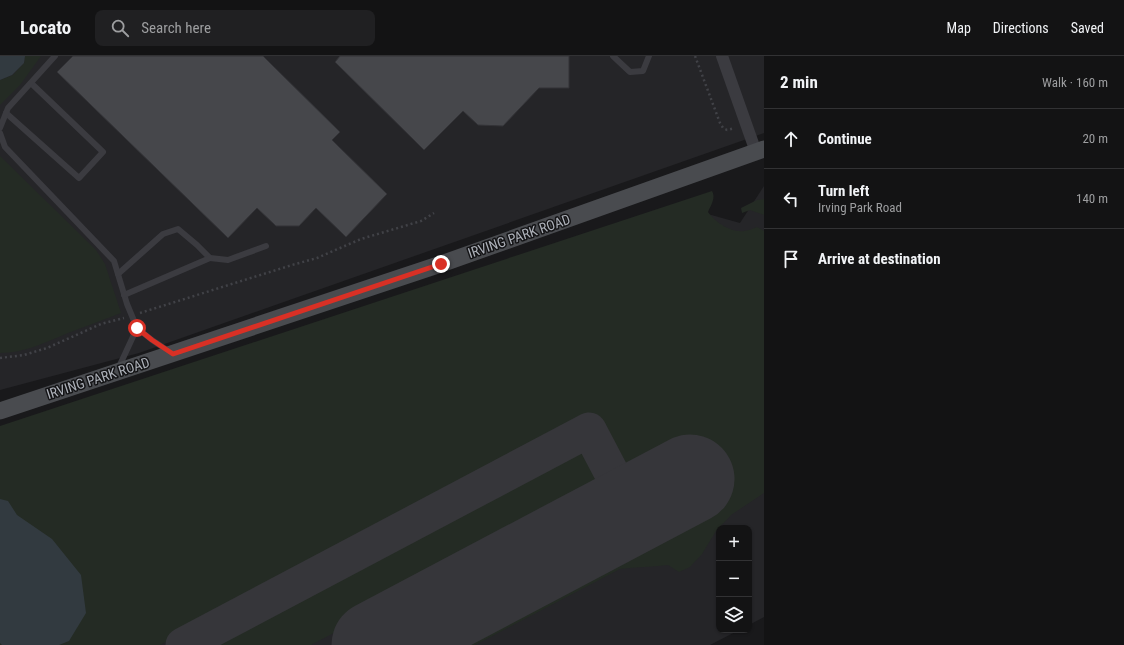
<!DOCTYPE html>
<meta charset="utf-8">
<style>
:root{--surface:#131314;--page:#202022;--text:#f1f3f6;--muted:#9d9ea0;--line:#323234}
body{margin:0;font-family:"Roboto Condensed",sans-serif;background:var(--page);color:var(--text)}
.controls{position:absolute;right:12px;bottom:12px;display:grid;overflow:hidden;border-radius:8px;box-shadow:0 1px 3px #0004}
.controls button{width:36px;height:36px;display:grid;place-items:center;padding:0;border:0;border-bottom:1px solid var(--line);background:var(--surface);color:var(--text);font:20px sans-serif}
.stop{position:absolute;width:12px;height:12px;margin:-9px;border:3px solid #d93025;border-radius:50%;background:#fff}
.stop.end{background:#d93025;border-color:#fff;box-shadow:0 1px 4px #0008}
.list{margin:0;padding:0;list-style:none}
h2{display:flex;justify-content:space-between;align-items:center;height:52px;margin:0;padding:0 16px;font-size:17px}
h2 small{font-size:13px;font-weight:400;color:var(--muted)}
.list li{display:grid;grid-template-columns:26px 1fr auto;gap:12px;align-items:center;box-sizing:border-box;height:60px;padding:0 16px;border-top:1px solid var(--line)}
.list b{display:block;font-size:15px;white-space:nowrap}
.list p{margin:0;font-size:13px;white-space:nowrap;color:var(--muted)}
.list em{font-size:13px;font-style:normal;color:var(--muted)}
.icon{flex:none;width:22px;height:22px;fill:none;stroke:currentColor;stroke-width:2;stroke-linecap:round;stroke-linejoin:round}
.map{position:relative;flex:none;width:764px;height:589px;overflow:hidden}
header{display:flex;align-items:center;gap:24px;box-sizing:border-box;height:56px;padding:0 20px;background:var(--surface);border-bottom:1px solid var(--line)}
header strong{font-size:19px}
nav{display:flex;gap:22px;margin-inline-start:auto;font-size:14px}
.search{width:280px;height:36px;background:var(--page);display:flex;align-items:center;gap:10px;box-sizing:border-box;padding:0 14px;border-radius:8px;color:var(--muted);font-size:15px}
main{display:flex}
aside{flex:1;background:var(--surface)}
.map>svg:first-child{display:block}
.built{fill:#252528}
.green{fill:#242b24}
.water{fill:#323a40}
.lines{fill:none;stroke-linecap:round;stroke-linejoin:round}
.taxiway{stroke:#36363a;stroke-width:35}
.runway{stroke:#36363a;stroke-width:89}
.building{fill:#46474b;stroke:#333337}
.path{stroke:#414247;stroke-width:2.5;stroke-dasharray:2 3;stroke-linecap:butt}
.lane{stroke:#3b3b40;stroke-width:6}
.street{stroke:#3b3b40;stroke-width:12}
.secondary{stroke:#494b4f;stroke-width:17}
.route{stroke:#d93025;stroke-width:5}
.labels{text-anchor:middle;stroke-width:3;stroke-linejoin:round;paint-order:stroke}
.street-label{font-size:14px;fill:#adb1b9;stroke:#141416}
</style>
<header>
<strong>Locato</strong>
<div class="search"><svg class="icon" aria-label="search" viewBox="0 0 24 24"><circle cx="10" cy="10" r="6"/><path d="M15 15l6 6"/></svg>Search here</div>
<nav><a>Map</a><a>Directions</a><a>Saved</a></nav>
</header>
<main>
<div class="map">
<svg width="764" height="589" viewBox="0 0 764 589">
<rect width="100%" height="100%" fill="#19191b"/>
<!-- built -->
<g class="built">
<polygon points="0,0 764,0 764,77 139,297 0,334"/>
<polygon points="764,130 764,561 749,569 749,472 719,472 719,574 739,574 710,589 0,589 0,390 697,155 740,167"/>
</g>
<!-- green -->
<g class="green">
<polygon points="25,0 41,0 20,29 0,49 0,24 13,19 24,7"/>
<path d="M0 100 96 194 105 208 121 257C104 264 86 270 68 277 46 286 25 297 0 297Z"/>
<path d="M712 135C716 142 711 149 708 156 715 166 731 177 744 175 749 174 753 173 757 171L764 175V437L731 459 716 475 702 498 690 511 679 516 668 509C652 511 636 511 620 513L475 589H440L708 448 680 394 627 422 594 360 160 589H0V370Z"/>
<polygon points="764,143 764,159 750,154 742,157 741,152 757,144"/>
<polygon points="572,397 585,398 596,409 599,416 598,424 596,432 592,439 574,450 311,589 209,589"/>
</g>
<!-- water -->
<g class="water">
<polygon points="0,0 25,0 24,7 12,19 0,24"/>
<polygon points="0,443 8,445 17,459 52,483 81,519 86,557 69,585 59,589 2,589 0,587"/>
</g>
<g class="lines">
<!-- taxiway -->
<polyline class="taxiway" points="183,589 589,374 631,454"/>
<!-- runway -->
<polyline class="runway" points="376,589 690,423"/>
</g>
<!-- building -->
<g class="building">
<polygon points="73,0 263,0 340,76 332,84 387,138 346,181 316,152 299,170 276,170 257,152 228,182 57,16"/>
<polygon points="340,0 569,0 569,32 539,32 503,70 478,69 463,55 424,94 335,6"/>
</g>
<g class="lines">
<!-- path -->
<g class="path">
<polyline points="695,0 720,67 723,72 727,74 735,72"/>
<polyline points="140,257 292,209 317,202 361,183 421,165 434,157"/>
<polyline points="0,302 24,299 47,292 101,268 124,262"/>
</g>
<!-- lane -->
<g class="lane">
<polyline points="613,0 630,16 643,15 649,0"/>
<polyline points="6,57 79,122 103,96 31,27"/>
<polyline points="0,72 8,52 55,0"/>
<polyline points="0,77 5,91 114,205 127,248 137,272 152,284 170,296"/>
<polyline points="118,218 163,178 178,173 197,189 210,202 228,204 266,190"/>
<polyline points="124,239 210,202"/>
<polyline points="118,313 137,272"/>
</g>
<!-- street -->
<polyline class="street" points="722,0 756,96"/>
<!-- secondary -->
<polyline class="secondary" points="0,355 441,208 764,93"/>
</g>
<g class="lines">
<!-- route -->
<polyline class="route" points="137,272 152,284 173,298 441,208"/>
</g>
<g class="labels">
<!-- street labels -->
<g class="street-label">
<text transform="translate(519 180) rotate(-19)" y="5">IRVING PARK ROAD</text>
<text transform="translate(98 322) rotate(-18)" y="5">IRVING PARK ROAD</text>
</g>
</g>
</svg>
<div class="controls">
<button>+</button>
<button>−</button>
<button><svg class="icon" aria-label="layers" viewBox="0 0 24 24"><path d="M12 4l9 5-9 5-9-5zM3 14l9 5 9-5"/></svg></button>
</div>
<div class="stop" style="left:137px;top:272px"></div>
<div class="stop end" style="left:441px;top:208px"></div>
</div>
<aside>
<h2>2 min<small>Walk · 160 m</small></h2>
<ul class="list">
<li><svg class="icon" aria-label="ahead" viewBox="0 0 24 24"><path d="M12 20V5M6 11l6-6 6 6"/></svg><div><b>Continue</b></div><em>20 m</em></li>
<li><svg class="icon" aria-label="left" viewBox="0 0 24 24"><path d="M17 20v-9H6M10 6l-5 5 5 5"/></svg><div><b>Turn left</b><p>Irving Park Road</p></div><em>140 m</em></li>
<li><svg class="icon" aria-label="arrive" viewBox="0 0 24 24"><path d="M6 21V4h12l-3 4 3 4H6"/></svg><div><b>Arrive at destination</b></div></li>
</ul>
</aside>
</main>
